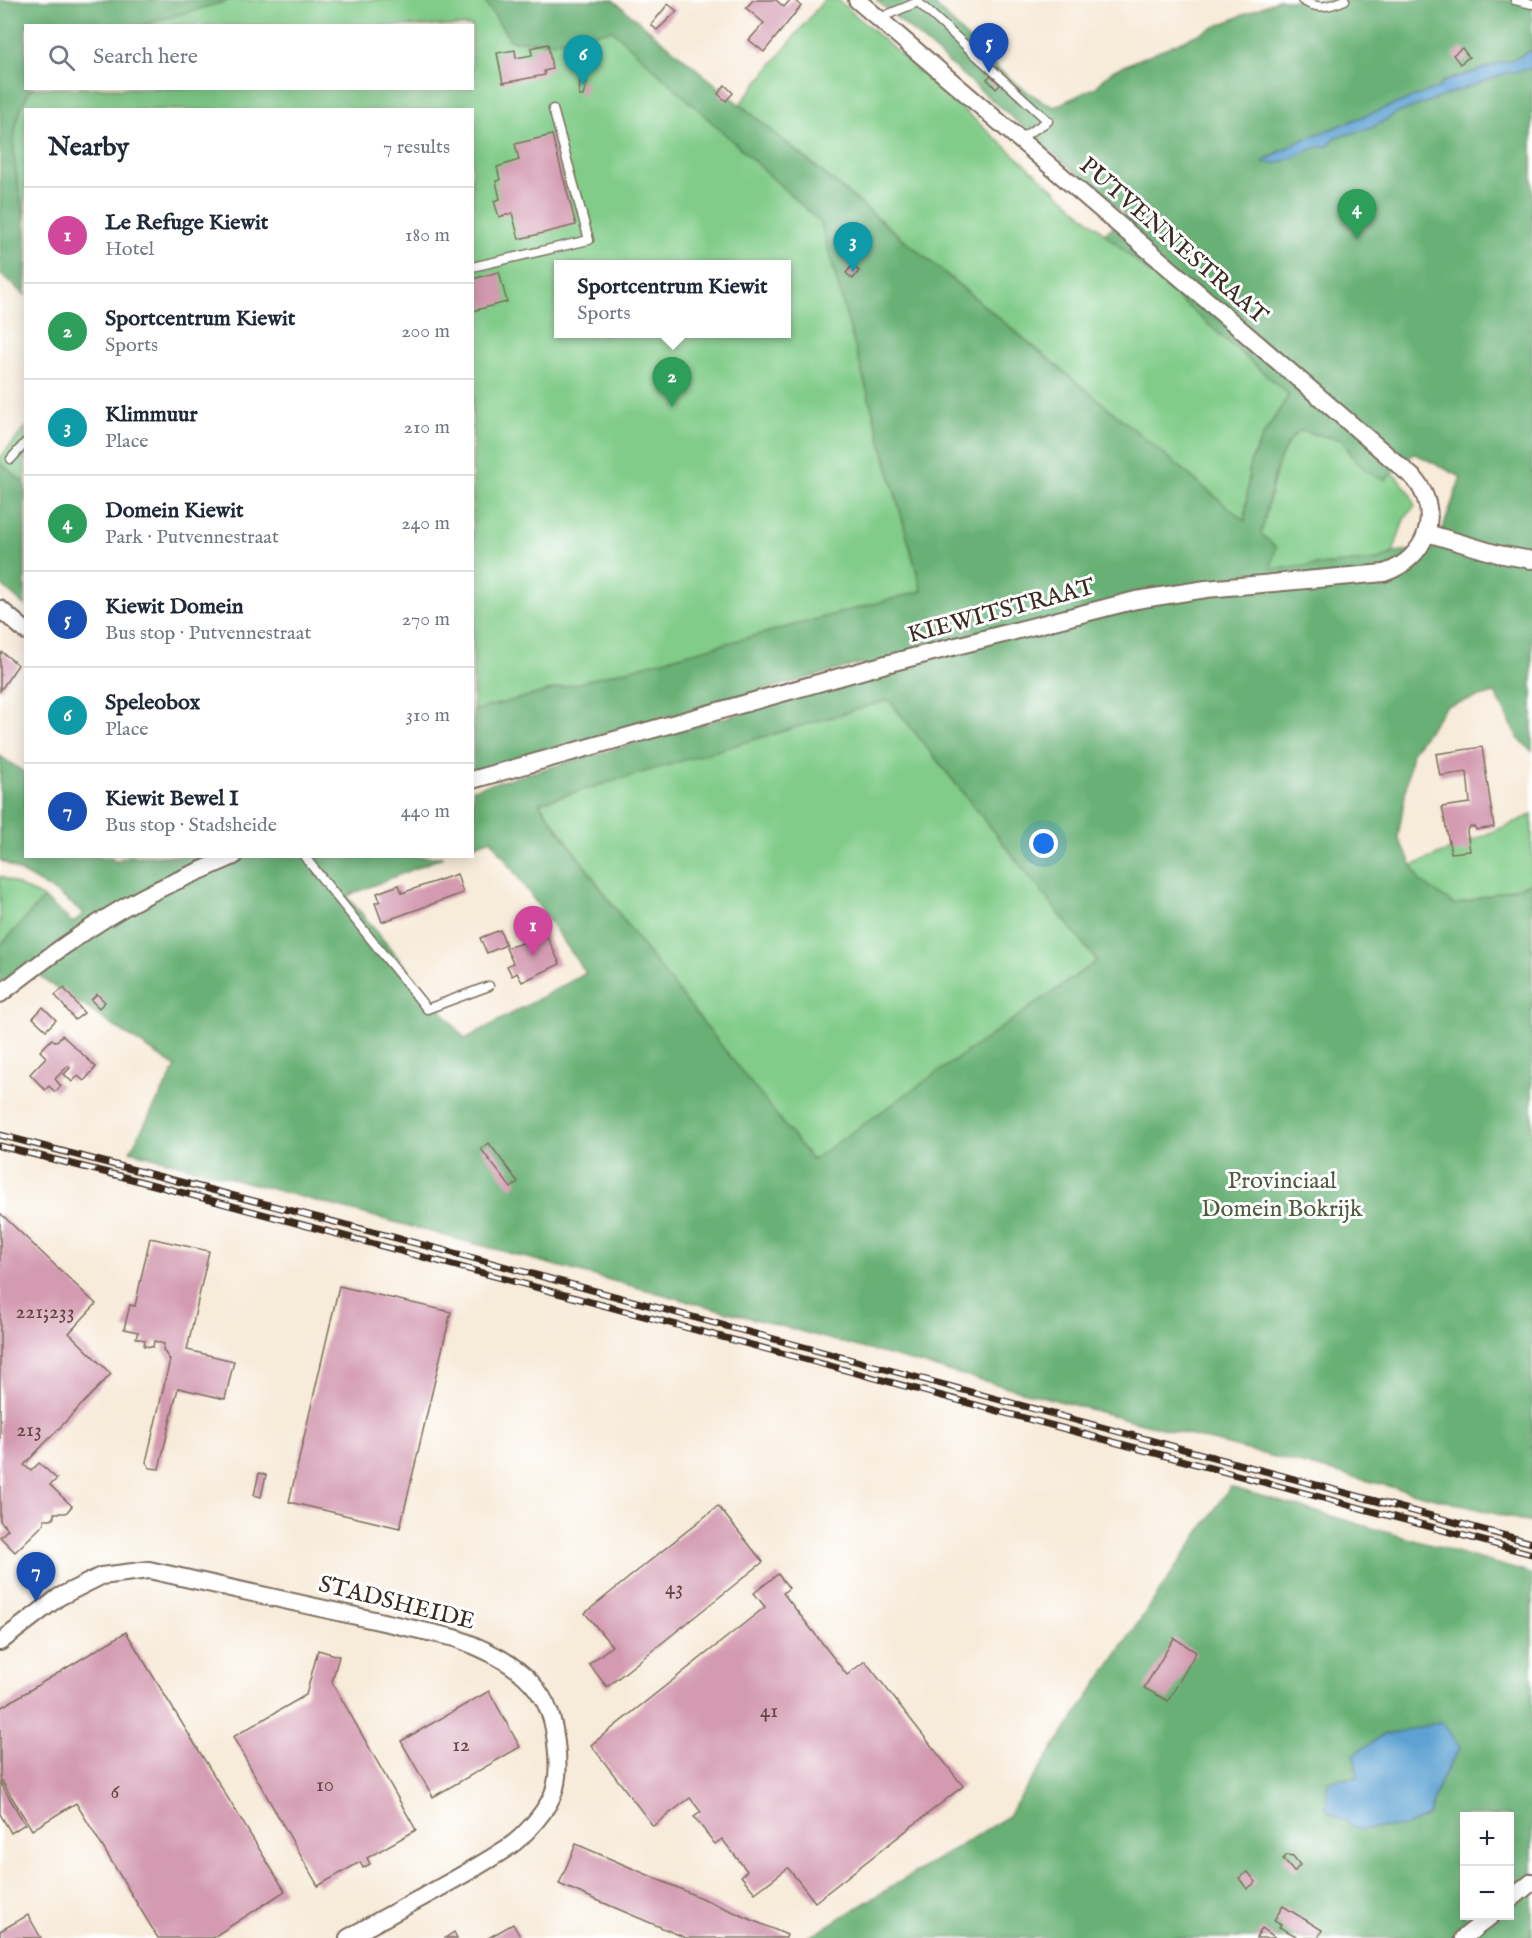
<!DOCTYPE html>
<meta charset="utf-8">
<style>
:root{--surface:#fff;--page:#f6f6f7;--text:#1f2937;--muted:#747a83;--line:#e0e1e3;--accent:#c8321e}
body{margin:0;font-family:"IM FELL English",serif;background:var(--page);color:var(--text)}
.controls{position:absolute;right:18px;bottom:18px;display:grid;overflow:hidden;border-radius:0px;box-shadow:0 3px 15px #0003}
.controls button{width:54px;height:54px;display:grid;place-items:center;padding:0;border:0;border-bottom:2px solid var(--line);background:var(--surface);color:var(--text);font:30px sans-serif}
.you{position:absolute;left:1044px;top:844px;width:21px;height:21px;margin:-15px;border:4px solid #fff;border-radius:50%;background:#1a73e8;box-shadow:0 0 0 9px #1a73e833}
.badge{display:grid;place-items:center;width:39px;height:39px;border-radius:50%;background:var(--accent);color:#fff;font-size:20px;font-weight:700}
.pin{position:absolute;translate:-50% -50px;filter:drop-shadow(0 2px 3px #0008)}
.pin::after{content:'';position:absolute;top:32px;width:21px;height:18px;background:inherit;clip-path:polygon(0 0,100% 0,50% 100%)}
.popup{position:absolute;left:554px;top:260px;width:237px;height:78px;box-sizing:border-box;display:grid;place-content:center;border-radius:0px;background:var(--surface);filter:drop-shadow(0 2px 4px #0005);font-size:20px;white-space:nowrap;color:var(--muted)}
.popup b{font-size:22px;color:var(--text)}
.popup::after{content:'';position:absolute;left:50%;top:100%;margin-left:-12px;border:12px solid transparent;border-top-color:var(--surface)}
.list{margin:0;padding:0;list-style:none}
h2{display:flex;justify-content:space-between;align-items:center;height:78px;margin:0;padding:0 24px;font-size:26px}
h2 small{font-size:20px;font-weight:400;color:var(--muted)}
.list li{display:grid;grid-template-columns:39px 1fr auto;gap:18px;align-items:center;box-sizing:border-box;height:96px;padding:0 24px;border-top:2px solid var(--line)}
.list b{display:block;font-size:22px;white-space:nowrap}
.list p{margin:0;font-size:20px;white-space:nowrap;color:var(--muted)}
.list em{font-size:20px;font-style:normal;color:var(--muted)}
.icon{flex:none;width:33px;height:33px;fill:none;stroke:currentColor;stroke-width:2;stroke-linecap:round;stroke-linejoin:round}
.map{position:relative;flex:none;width:1532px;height:1938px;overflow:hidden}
.search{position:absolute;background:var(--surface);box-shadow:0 3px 15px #0003;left:24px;top:24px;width:450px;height:66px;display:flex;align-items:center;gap:15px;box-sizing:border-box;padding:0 21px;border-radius:0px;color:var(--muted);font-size:22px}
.panel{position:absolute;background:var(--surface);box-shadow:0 3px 15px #0003;left:24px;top:108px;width:450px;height:750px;border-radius:0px}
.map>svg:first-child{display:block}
.green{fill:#81cc89;stroke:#5e7b54;stroke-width:1.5;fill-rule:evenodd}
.forest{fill:#68b075;stroke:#526d4a;stroke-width:1.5;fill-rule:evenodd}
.water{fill:#5da2d2;stroke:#4c6678;stroke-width:1.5}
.building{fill:#d39ab0}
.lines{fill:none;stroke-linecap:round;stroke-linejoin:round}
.service-casing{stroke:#7d6e5f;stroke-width:11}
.minor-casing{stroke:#7d6e5f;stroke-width:20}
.service{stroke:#fff;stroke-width:8}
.minor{stroke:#fff;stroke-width:16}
.rail-casing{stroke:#3b2a1e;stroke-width:7}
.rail{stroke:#fff;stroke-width:4.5;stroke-dasharray:14;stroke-linecap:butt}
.labels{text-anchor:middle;stroke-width:6;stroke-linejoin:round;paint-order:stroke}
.number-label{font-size:21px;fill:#614642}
.street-label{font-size:24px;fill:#3b2a1e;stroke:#fff}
.park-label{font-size:24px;fill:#505b3e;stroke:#fff}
</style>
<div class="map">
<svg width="1532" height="1938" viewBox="0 0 1532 1938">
<rect width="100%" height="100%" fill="#fff"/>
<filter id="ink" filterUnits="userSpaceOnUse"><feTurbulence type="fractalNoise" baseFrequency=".0167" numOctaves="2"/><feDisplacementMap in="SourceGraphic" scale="12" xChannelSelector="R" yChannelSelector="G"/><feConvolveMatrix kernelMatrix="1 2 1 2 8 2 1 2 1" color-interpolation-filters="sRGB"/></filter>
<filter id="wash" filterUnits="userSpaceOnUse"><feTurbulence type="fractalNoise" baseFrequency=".008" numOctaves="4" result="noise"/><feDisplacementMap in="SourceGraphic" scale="24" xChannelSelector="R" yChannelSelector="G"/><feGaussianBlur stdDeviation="1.35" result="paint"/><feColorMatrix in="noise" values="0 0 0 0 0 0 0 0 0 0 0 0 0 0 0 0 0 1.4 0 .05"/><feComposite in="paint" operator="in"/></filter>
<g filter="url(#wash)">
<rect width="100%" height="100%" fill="#f7ebd9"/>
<!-- green -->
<g class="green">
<path d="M231 0H484L511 41 553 42 612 29 821 223 922 591 473 711 472 110H26L25 223C14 177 4 131 31 88H472V26L142 25ZM558 264H786V334H558Z"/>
<polygon points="824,0 838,0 1289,395 1264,434 1250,463 1245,521 740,104"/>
<polygon points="25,428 25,484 0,463 0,458"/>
<polygon points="1300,431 1343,440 1352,457 1385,480 1393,472 1410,493 1415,507 1404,519 1393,553 1379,560 1271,569 1261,534 1280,455 1289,438"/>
<polygon points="889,700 1097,961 960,1057 1532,815 1532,1519 511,1248 641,944 539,802"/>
<polygon points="0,876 44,898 0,946"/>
</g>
<!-- forest -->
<g class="forest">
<path d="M0 0H231L142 25 26 26V88L31 89C2 135 17 173 25 222 29 245 26 272 25 295L0 274Z"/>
<path d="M484 0H613L1245 521 1250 463 1264 434 1289 395 1105 234 1125 215 876 0H930C968 37 1005 84 1054 107L1096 87 1112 71 1278 0H1532V50L1519 57 1441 82 1440 87 1297 142 1267 158 1286 160 1316 146H1328L1336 137 1372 128 1395 114 1503 74 1532 68V751L1518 738 1495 693 1446 706 1412 752 1398 837 1420 881 1455 905 1532 883V1523L1111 1415 130 1151 176 1067 47 982 26 963 0 984V946L44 898 73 923 84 913 57 893 0 860V756L25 773 26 856 110 857 116 862 127 856 443 857 347 896 465 1039 586 973 491 839 473 846V789L869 677 863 663 473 770V711L922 591 821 223 612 30 553 42 511 41ZM1300 431 1343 440C1352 458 1365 474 1385 480L1414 453 1461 477 1436 548 1393 553 1379 560 1271 569 1276 547 1261 534C1269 505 1275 447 1300 431ZM889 700 1097 961 812 1160 641 944 539 803Z"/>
<polygon points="0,463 25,484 25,606 0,584"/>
<path d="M1230 1487 1532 1574V1938H807L1007 1817ZM1411 1730 1460 1748 1441 1779 1428 1816 1328 1781 1358 1777 1384 1735ZM1464 1816H1510V1916H1464Z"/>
</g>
<!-- water -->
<g class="water">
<path d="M1532 50V68L1529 69 1503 74 1395 114 1372 128 1336 137 1328 146C1307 145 1283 170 1263 162L1297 142 1440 87 1441 83 1519 57Z"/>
<polygon points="1442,1722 1460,1748 1441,1779 1428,1816 1406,1826 1359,1830 1326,1810 1328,1781 1358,1777 1354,1754 1384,1735"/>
</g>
<g id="blocks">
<!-- building -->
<g class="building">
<polygon points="753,0 776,0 784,7 790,0 794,0 801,6 764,52 749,40 764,23 746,8"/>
<polygon points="668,4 677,11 657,30 651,25"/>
<polygon points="548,44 552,69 544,71 545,75 503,83 497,53 515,50 516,58 532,55 531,48"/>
<polygon points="1462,48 1469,57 1460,64 1453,55"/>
<polygon points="991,75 1000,85 996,89 987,79"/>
<polygon points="580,80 587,82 583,96 579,96"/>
<polygon points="725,85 733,93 726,101 718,94"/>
<polygon points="552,135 576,225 519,239 512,213 499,217 494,201 500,199 496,181 500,180 497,167 519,160 515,144"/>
<polygon points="852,266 859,271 853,279 846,273"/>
<polygon points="499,272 507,302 472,311 472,279"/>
<polygon points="2,652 18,665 0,691 0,655"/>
<polygon points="1482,747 1494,827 1476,830 1475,827 1470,827 1467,831 1470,851 1451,853 1442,807 1470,803 1467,772 1440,776 1436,754"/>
<polygon points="457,874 463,893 382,922 375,903 380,901 377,893 399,885 402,893"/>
<polygon points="539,920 560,964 522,982 517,973 512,976 507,966 513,963 506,948 532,940 527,927"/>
<polygon points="500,930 506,945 487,953 480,938"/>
<polygon points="64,988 84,1013 75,1020 55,995"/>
<polygon points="97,994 105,1002 99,1008 91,1000"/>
<polygon points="43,1007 56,1020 46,1030 33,1018"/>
<polygon points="62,1035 96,1067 84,1081 78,1076 72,1082 64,1074 70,1068 68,1066 55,1079 61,1086 55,1092 49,1086 45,1090 30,1074 46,1057 40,1051 52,1039 56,1042"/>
<polygon points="489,1143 518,1182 511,1188 481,1149"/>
<polygon points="0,1213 96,1304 69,1333 111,1374 24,1465 31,1471 39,1463 57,1479 50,1485 72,1506 66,1513 54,1513 54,1519 44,1519 44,1524 15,1552 0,1537 8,1529 0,1521"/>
<polygon points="150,1238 209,1251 187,1350 234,1361 225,1399 178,1388 159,1469 150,1468 146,1462 170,1360 163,1350 164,1344 154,1341 153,1347 144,1346 145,1340 136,1338 138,1332 124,1329 130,1305 135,1306"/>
<polygon points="339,1286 451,1312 400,1528 289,1502"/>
<polygon points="259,1473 266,1475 261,1497 254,1495"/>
<polygon points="718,1506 763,1562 607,1687 589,1664 612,1646 585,1613"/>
<polygon points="778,1574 789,1588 783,1593 847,1675 865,1661 963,1786 815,1902 788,1868 755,1893 741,1876 747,1871 722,1839 715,1844 694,1817 701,1812 690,1798 653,1826 591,1745 765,1607 754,1593"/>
<polygon points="126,1632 285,1891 212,1938 158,1938 76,1803 32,1830 0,1778 0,1708"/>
<polygon points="1174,1638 1196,1652 1168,1701 1144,1688"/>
<polygon points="318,1650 339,1656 332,1682 416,1830 367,1858 370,1864 363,1868 360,1862 318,1886 233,1737 306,1695"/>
<polygon points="489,1691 520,1747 433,1797 401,1741"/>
<polygon points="0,1782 25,1824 11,1833 0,1814"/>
<polygon points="576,1844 787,1935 786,1938 686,1938 559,1884"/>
<polygon points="1287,1855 1293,1856 1300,1865 1294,1872 1283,1859"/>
<polygon points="1248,1872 1256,1882 1247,1889 1239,1878"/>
<polygon points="1283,1906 1322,1930 1318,1938 1300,1938 1279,1927 1281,1924 1274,1920"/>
<polygon points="28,1915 41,1938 0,1938 0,1931"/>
<polygon points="513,1924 521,1938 488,1938"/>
<polygon points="1262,1928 1276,1938 1256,1938"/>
<polygon points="454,1932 457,1938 445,1938"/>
</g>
</g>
</g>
<g filter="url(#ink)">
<use href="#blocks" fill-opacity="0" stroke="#7d6e5f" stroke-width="1.5"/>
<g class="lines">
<defs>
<g id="service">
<path d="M1302 0C1318 10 1328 7 1345 0"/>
<polyline points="1515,0 1532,4"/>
<polyline points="877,19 918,2 1048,121 1019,139"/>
<polyline points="472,267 589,240 553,109"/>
<polyline points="11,459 26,442"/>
<polyline points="304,856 427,1009 489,986"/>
</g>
<g id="minor">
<polyline points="1427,533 1498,554 1532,560"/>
<polyline points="0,609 26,631"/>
<path d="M472 780 886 664 1136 600 1206 589 1384 573C1426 559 1443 515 1415 479L857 0"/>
<path d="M0 994C45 959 90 925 141 898 171 882 203 870 234 856"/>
<path d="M0 1642 59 1597 101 1576 149 1570 455 1638C499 1654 545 1677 554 1729 557 1747 560 1770 555 1788 550 1808 524 1837 507 1848 457 1881 400 1908 348 1938"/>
<polyline points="1510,1900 1532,1882"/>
<polyline points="1463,1938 1491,1916"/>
</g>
</defs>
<!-- service casing -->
<use href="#service" class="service-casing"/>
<!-- minor casing -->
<use href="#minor" class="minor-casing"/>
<!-- service -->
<use href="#service" class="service"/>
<!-- minor -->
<use href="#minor" class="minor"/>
<defs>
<g id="rail">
<polyline points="0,1135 473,1258 1532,1543"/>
<polyline points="0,1146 124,1177 1532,1554"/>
</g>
</defs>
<!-- rail casing -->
<use href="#rail" class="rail-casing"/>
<!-- rail -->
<use href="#rail" class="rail"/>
</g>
</g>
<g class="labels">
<!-- number labels -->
<g class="number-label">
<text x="45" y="1318">221;233</text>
<text x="29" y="1436">213</text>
<text x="674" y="1594">43</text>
<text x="769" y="1717">41</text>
<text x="461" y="1751">12</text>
<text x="325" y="1791">10</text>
<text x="115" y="1798">6</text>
</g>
<!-- street labels -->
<g class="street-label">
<text transform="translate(1174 240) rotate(41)" y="8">PUTVENNESTRAAT</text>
<text transform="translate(1001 610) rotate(-15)" y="8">KIEWITSTRAAT</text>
<text transform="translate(397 1602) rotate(14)" y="8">STADSHEIDE</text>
</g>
<!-- park labels -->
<g class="park-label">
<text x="1282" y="1188">Provinciaal<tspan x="1282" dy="28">Domein Bokrijk</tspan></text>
</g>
</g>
</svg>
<div class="controls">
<button>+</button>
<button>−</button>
</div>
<div class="you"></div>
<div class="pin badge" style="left:533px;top:956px;background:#d1479c">1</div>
<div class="pin badge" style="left:672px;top:407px;background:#2e9e5b">2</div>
<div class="popup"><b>Sportcentrum Kiewit</b>Sports</div>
<div class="pin badge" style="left:853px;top:272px;background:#0f9aa8">3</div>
<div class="pin badge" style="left:1357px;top:239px;background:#2e9e5b">4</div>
<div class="pin badge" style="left:989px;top:73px;background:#1a4fb4">5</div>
<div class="pin badge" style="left:583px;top:85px;background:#0f9aa8">6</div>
<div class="pin badge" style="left:36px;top:1602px;background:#1a4fb4">7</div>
<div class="search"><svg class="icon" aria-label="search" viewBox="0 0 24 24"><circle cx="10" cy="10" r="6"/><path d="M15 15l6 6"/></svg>Search here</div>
<section class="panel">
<h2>Nearby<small>7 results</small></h2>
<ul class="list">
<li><span class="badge" style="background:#d1479c">1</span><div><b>Le Refuge Kiewit</b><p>Hotel</p></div><em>180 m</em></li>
<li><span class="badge" style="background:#2e9e5b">2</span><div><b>Sportcentrum Kiewit</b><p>Sports</p></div><em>200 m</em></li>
<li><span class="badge" style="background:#0f9aa8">3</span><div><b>Klimmuur</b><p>Place</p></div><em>210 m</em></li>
<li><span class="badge" style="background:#2e9e5b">4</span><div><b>Domein Kiewit</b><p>Park · Putvennestraat</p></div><em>240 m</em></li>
<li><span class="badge" style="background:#1a4fb4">5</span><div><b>Kiewit Domein</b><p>Bus stop · Putvennestraat</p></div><em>270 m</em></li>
<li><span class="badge" style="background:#0f9aa8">6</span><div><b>Speleobox</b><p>Place</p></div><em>310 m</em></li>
<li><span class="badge" style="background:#1a4fb4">7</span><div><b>Kiewit Bewel I</b><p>Bus stop · Stadsheide</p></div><em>440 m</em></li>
</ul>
</section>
</div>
